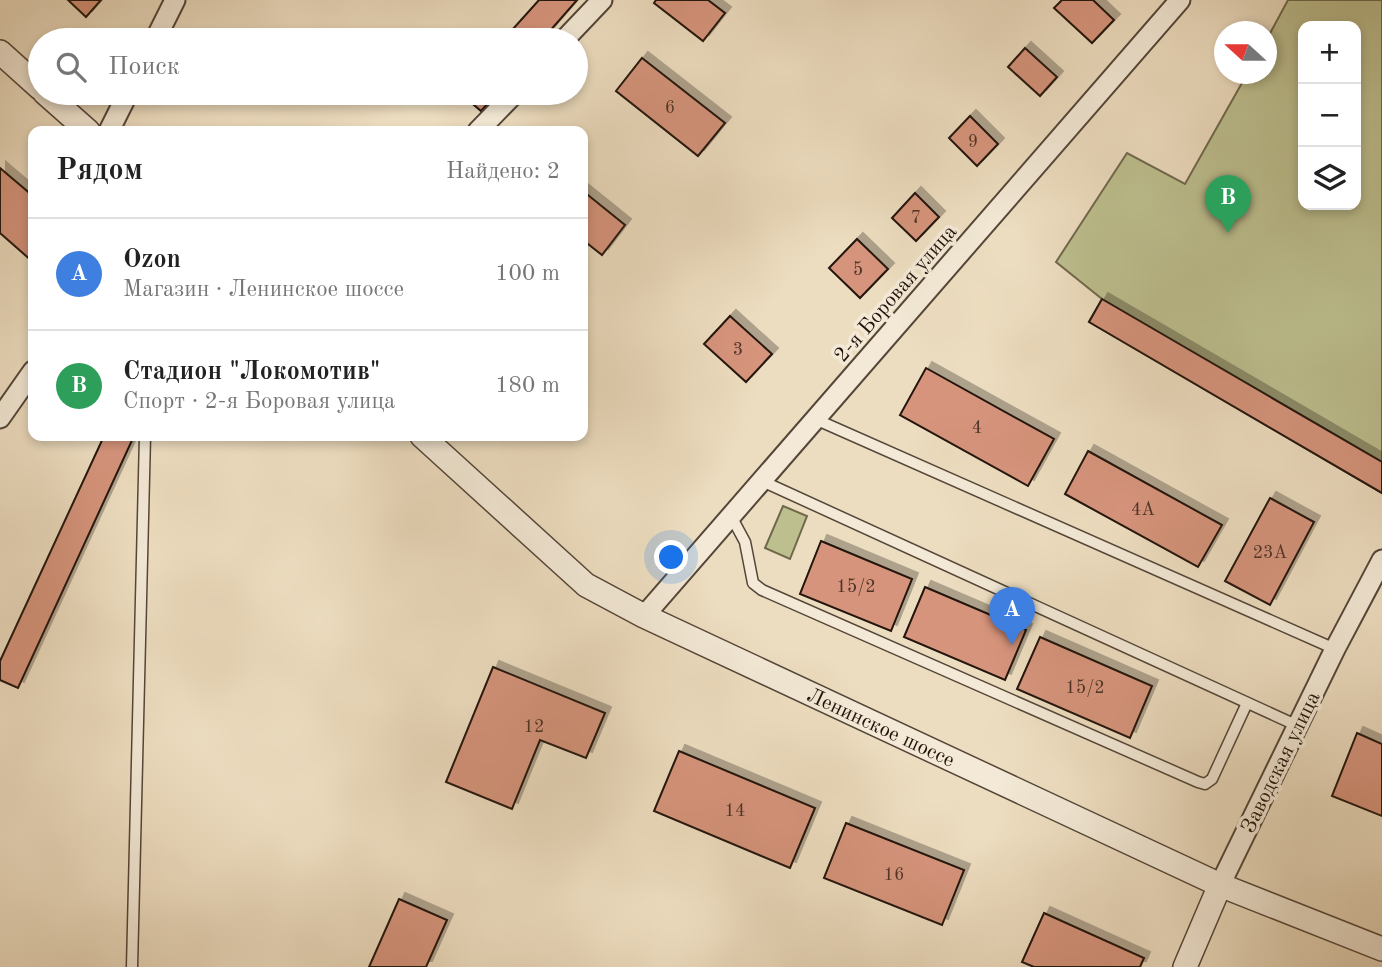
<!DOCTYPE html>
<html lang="ru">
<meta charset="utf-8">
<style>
:root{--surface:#fff;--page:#f6f6f6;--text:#222;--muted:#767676;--line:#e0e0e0;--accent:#7c3aed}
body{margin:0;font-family:"Old Standard TT",serif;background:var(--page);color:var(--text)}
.controls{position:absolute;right:21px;top:21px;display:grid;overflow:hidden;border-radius:14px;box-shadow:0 4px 10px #0003}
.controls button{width:63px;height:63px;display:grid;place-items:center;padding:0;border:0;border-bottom:2px solid var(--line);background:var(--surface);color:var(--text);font:35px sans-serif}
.compass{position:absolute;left:1214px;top:21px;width:63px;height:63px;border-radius:50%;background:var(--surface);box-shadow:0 4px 10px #0003;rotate:291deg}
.you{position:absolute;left:672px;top:558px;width:24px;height:24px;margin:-18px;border:5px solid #fff;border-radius:50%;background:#1a73e8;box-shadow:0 0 0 10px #1a73e833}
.badge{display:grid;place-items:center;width:46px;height:46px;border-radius:50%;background:var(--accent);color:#fff;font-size:23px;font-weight:700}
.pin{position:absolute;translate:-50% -58px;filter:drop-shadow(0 2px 4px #0008)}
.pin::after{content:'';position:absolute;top:37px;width:24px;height:21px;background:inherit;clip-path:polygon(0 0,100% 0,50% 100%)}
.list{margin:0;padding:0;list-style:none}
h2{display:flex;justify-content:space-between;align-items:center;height:91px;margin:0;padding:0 28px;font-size:30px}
h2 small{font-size:23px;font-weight:400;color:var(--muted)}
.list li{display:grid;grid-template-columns:46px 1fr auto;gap:21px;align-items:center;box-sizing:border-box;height:112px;padding:0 28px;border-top:2px solid var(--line)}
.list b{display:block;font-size:26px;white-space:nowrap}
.list p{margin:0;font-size:23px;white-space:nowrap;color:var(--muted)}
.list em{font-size:23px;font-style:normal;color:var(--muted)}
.icon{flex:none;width:38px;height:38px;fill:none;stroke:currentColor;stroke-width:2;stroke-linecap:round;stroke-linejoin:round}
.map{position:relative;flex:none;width:1382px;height:967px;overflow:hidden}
.search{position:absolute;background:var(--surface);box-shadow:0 4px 10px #0003;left:28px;top:28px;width:560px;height:77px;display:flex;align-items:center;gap:18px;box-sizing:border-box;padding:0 24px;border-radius:38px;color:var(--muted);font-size:26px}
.panel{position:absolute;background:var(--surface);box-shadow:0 4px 10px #0003;left:28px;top:126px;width:560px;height:315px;border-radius:14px}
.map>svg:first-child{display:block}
.green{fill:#bdbf8f;stroke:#6f694c;stroke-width:2;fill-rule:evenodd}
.building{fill:#d6947c;stroke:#21130a;stroke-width:2;filter:url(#shadow)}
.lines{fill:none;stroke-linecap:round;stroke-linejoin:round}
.service-casing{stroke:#544638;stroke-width:13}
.minor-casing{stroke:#544638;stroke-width:23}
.tertiary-casing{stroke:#544638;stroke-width:26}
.service{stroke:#f3e9d6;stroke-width:10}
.minor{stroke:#f3e9d6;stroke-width:19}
.tertiary{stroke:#f3e9d6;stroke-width:23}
.labels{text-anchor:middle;stroke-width:7;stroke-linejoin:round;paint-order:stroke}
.number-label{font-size:18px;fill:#4e3326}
.street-label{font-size:21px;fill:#21130a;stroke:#f3e9d6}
</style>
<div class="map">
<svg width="1382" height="967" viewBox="0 0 1382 967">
<defs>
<filter id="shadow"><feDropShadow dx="6" dy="-6" stdDeviation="0" flood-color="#0004"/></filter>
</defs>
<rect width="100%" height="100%" fill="#edddc0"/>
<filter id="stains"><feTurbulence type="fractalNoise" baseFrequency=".00286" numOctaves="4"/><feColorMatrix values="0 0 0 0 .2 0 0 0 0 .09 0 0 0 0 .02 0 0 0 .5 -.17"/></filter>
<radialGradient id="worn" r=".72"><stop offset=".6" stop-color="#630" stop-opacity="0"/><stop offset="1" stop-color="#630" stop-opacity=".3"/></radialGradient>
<!-- green -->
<g class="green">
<path d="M1288 0H1382V493L1089 322 1102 299 1056 262 1127 153 1185 184 1247 74H1266L1267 39ZM1303 26H1356V205H1303Z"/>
<polygon points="783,506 807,516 790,559 765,548"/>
</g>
<!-- building -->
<g class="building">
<polygon points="68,0 101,0 86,17"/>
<polygon points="539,0 577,0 542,40 503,40"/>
<polygon points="656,0 708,0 725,13 703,41 654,3"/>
<polygon points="1062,0 1093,0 1114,20 1092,43 1054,8"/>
<polygon points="1025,48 1057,77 1040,96 1008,67"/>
<polygon points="642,58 725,123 698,156 616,91"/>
<polygon points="460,93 497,93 481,111"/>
<polygon points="970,116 998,144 977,166 949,138"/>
<polygon points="0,168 33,196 33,262 0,233"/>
<polygon points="583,191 625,225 602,255 583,240"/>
<polygon points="915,193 939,217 916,241 892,218"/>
<polygon points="857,239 888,269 860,298 829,268"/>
<polygon points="1102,299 1382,462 1382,493 1089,322"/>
<polygon points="730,316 772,354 746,382 704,344"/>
<polygon points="926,368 1054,439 1028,486 900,415"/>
<polygon points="104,436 134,436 18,688 0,680 0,661"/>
<polygon points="1088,451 1222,525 1198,567 1065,494"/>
<polygon points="1270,498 1314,522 1270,605 1225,581"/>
<polygon points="821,541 912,579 891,631 800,594"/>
<polygon points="925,587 1026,630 1005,680 904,637"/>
<polygon points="1040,637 1152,686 1130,738 1017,689"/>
<polygon points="493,667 605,713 586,758 540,740 512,809 446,782"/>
<polygon points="1357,733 1382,744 1382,816 1332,796"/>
<polygon points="679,751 815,808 790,868 654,811"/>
<polygon points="846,823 964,870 942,925 824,878"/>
<polygon points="399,899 447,920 426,967 369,967"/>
<polygon points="1044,913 1144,958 1140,967 1034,967 1022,962"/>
</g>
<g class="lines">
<defs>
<g id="service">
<polyline points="815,419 1335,649"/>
<polyline points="762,481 1298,726"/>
<polyline points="731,516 745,542 753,583 762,590 1198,782 1205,784 1212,779 1247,703"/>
<polyline points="132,967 145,436"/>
</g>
<g id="minor">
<polyline points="155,40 175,0"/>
<polyline points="564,40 602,0"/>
<polyline points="109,131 128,93"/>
<polyline points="478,131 515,93"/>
<polyline points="0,418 33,371"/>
<polyline points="644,616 1180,0"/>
<polyline points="1220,885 1335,649 1382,560"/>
</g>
<g id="tertiary">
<polyline points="0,52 40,88"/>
<polyline points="45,93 88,131"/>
<polyline points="422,436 586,585 644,616 1220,885 1382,949"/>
<polyline points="1185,967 1220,885"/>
</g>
</defs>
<!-- service casing -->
<use href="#service" class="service-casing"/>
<!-- minor casing -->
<use href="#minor" class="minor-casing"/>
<!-- tertiary casing -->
<use href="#tertiary" class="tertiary-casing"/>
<!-- service -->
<use href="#service" class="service"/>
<!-- minor -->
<use href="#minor" class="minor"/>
<!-- tertiary -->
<use href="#tertiary" class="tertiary"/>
</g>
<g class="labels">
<!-- number labels -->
<g class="number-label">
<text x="670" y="113">6</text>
<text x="973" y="147">9</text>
<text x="916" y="223">7</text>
<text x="858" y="275">5</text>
<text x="738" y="355">3</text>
<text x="977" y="433">4</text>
<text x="1143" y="515">4А</text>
<text x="1270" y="558">23А</text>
<text x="856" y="592">15/2</text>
<text x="1085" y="693">15/2</text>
<text x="534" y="732">12</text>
<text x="735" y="816">14</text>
<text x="894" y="880">16</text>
</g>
<!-- street labels -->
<g class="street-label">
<text transform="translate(895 293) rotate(-49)" y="7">2-я Боровая улица</text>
<text transform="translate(881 727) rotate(25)" y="7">Ленинское шоссе</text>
<text transform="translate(1280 762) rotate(-64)" y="7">Заводская улица</text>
</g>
</g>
<rect width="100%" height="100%" filter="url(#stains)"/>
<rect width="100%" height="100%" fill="url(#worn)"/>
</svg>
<div class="controls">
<button>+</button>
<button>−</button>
<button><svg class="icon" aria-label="layers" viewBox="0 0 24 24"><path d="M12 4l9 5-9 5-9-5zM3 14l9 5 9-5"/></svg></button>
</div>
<svg class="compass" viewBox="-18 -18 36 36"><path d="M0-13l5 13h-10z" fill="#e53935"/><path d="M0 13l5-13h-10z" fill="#767676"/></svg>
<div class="you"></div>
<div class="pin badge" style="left:1012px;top:645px;background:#3f7fe0">A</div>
<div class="pin badge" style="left:1228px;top:233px;background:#2e9e5b">B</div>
<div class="search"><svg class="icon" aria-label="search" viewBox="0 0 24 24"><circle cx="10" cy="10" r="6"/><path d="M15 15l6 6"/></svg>Поиск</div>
<section class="panel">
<h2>Рядом<small>Найдено: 2</small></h2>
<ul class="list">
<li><span class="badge" style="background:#3f7fe0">A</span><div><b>Ozon</b><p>Магазин · Ленинское шоссе</p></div><em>100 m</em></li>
<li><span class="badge" style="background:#2e9e5b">B</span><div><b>Стадион &quot;Локомотив&quot;</b><p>Спорт · 2-я Боровая улица</p></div><em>180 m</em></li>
</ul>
</section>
</div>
